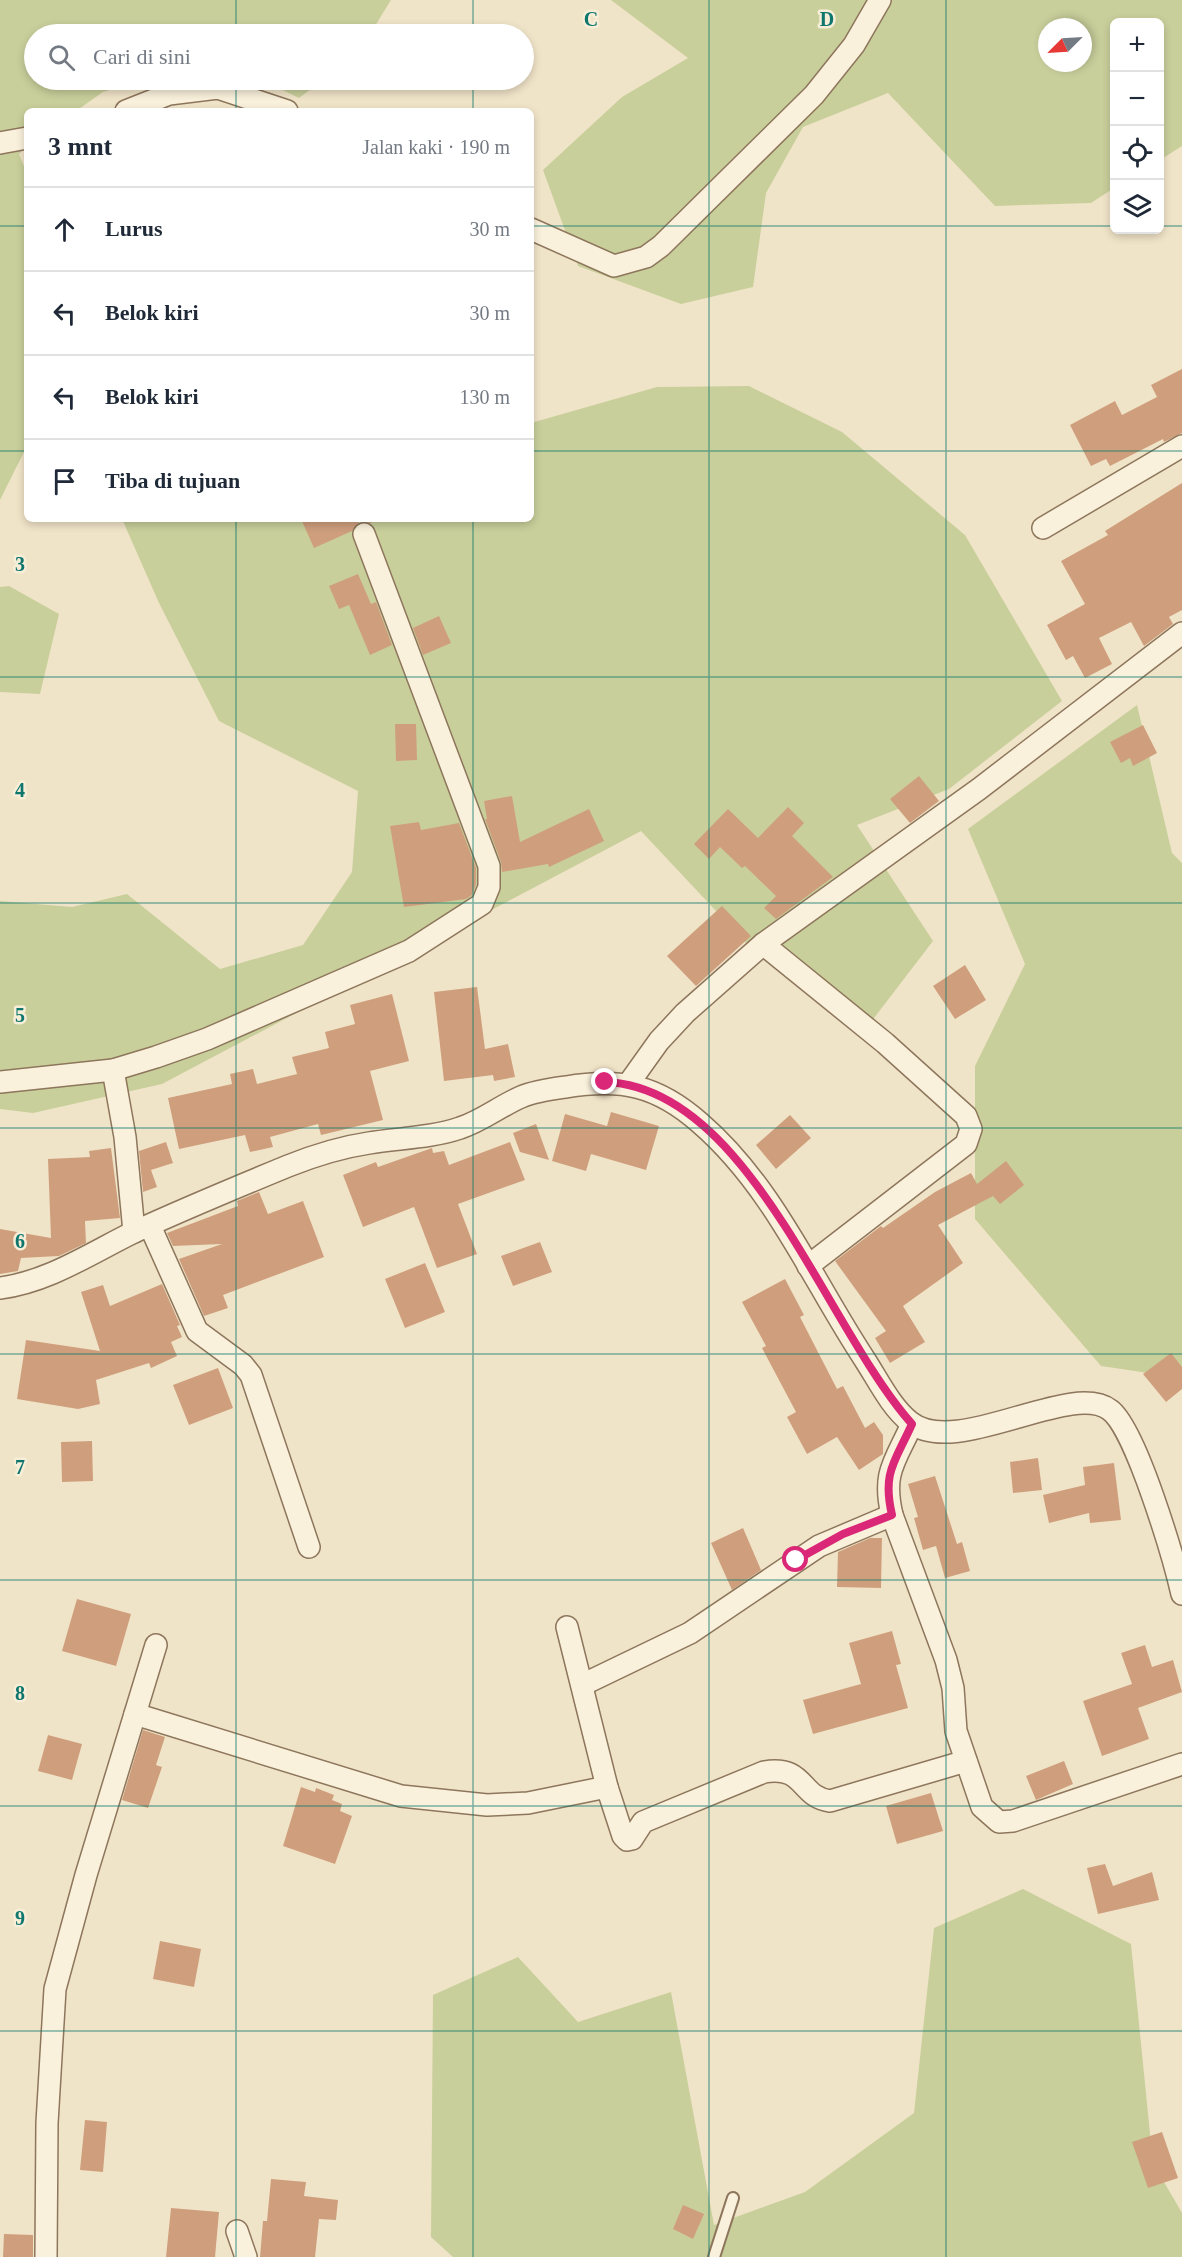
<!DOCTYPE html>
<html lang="id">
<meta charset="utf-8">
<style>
:root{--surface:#fff;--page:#f6f6f7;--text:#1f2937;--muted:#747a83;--line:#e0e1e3}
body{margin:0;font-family:"Times New Roman",serif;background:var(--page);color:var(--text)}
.controls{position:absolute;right:18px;top:18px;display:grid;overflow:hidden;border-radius:9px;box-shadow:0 3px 9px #0003}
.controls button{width:54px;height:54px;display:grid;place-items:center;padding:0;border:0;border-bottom:2px solid var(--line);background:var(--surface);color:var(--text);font:30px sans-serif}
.compass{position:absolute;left:1038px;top:18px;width:54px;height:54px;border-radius:50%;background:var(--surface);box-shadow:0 3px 9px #0003;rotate:246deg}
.stop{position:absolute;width:18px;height:18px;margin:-14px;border:4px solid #db2777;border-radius:50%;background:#fff}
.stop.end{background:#db2777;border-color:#fff;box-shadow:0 2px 6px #0008}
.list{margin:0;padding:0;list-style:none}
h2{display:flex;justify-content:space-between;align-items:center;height:78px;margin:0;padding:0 24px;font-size:26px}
h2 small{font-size:20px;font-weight:400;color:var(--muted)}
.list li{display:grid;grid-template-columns:39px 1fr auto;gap:18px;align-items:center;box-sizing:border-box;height:84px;padding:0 24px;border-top:2px solid var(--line)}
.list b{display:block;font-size:22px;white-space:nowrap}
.list em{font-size:20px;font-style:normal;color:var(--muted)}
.icon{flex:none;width:33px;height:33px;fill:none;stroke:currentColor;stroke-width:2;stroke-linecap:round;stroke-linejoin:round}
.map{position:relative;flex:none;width:1182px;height:2257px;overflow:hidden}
.search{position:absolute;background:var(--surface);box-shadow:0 3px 9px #0003;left:24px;top:24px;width:510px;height:66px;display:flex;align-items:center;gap:15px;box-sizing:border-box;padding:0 21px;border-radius:33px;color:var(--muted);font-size:22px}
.panel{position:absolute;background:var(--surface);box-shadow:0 3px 9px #0003;left:24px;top:108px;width:510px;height:414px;border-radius:9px}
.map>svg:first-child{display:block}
.green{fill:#c9cf9b;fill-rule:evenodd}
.building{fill:#cf9f7d}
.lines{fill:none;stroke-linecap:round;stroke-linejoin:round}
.lane-casing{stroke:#8d765c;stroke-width:14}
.street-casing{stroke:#8d765c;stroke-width:24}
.lane{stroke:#faf1dc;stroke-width:10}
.street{stroke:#faf1dc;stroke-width:21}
.route{stroke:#db2777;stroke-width:8}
.grid{fill:none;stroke:#0f766e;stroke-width:1.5;stroke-opacity:0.55}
.grid-label{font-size:20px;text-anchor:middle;font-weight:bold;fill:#0f766e;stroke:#f7eed8;stroke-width:5;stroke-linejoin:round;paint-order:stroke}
</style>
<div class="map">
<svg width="1182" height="2257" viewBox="0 0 1182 2257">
<rect width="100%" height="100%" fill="#f0e4c8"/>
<!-- green -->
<g class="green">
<polygon points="0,0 391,0 370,34 34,34 34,80 141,80 103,92 76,111 27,111 27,147 19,154 27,174 27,446 0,500"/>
<path d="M611 0H1182V146L1160 160V22H1114V188L1091 203 995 206 888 93 803 127 766 193 753 287 681 304 578 266 543 170 622 97 688 58ZM1047 27H1083V63H1047Z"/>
<polygon points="262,80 323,80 299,98"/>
<polygon points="749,386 842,432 965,535 1062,701 949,789 857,825 933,941 861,1035 746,943 641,831 162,1084 33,1113 0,1109 0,901 72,907 127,894 220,969 303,945 352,872 358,791 219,721 159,603 122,519 531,519 531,423 657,387"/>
<polygon points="9,586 59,614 40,694 0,692 0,587"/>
<polygon points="1137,705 1172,853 1182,863 1182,1378 1101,1366 975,1219 975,1066 1025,964 968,829"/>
<polygon points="1023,1889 1131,1944 1153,2163 1182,2213 1182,2257 453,2257 431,2237 433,1995 518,1957 578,2022 671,1992 714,2225 805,2192 914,2113 934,1928"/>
</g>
<!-- building -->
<g class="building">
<polygon points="1182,369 1182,433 1164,442 1163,439 1110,466 1106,459 1091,466 1070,425 1115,401 1122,415 1157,397 1151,385"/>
<polygon points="1182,483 1182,610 1169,617 1173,624 1144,646 1131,622 1099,638 1112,664 1085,678 1073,656 1066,660 1047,625 1085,604 1061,561 1108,535 1105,531"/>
<polygon points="301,519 380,519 370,523 359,522 352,531 314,548"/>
<polygon points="358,574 371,604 376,602 392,645 370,655 349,605 339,609 329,586"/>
<polygon points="439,616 451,643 423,655 413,628"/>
<polygon points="395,724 416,724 417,760 396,761"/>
<polygon points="1143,725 1157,753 1133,766 1130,758 1121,763 1110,742"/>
<polygon points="919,776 939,801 910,823 890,799"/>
<polygon points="512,796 520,842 589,809 604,841 549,867 548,864 502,872 501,862 485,819 487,819 484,801"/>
<polygon points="788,807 804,823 792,836 833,877 776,919 764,908 776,896 745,866 742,868 720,847 709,859 694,844 728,809 758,838"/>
<polygon points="419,822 421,830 459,823 476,868 476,884 472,895 466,899 404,907 390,826"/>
<polygon points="722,906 751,936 696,986 667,956"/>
<polygon points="965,965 986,1000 955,1019 933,986"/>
<polygon points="477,987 485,1049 508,1044 515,1077 494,1081 493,1075 444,1081 434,992"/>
<polygon points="392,994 409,1061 370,1071 383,1120 321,1135 318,1124 270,1137 273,1147 250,1152 245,1135 179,1149 168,1098 232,1084 230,1074 253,1069 257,1084 297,1074 292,1057 329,1048 325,1032 355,1024 350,1005"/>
<polygon points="611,1112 659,1126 646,1170 591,1154 586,1171 552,1161 565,1114 607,1126"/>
<polygon points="790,1115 811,1138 776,1169 756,1145"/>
<polygon points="536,1124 549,1160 520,1152 513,1133"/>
<polygon points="166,1142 173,1163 151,1170 157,1187 143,1192 139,1151"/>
<polygon points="510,1142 525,1180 458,1204 477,1254 437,1268 414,1207 363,1227 343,1175 376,1162 378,1167 432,1148 433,1153 444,1151 449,1165"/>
<polygon points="111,1148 120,1218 85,1221 86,1243 59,1256 21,1258 18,1271 0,1274 0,1229 51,1238 48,1159 90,1157 89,1151"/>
<polygon points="1006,1161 1024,1185 1000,1204 993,1196 938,1225 963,1263 903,1306 925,1342 890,1363 875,1338 886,1331 835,1261 881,1226 883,1228 935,1192 971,1173 977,1184"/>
<polygon points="259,1192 268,1214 303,1201 324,1257 223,1295 228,1308 204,1316 179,1259 222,1244 173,1246 167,1233 238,1206 237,1201"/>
<polygon points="540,1242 552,1272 513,1286 501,1256"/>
<polygon points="425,1263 445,1312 405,1328 385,1279"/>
<polygon points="785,1279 804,1315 800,1317 837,1389 843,1386 865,1428 874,1422 883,1435 883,1454 859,1470 837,1437 807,1454 787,1417 796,1412 762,1348 766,1346 742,1302"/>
<polygon points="162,1284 180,1325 177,1326 182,1337 171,1342 177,1356 151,1368 149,1363 96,1380 100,1404 78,1409 17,1399 26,1340 100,1351 81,1292 103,1285 110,1306"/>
<polygon points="1171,1353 1182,1367 1182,1389 1166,1402 1143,1374"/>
<polygon points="218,1368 233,1408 189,1425 173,1385"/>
<polygon points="92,1441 93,1481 62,1482 61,1442"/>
<polygon points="1038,1458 1042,1490 1013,1493 1010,1462"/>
<polygon points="1114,1463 1121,1520 1090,1523 1089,1513 1049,1523 1043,1495 1085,1485 1083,1467"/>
<polygon points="935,1476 957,1544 962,1542 970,1571 945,1578 936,1546 923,1550 914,1518 918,1517 908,1484"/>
<polygon points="743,1528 761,1570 732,1590 711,1543"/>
<polygon points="870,1538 882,1538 881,1588 837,1587 838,1552"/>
<polygon points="77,1599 131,1614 116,1666 62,1651"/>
<polygon points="892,1631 901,1664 896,1665 908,1708 813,1734 803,1700 861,1684 849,1643"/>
<polygon points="1145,1645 1152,1667 1173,1660 1182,1692 1138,1708 1149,1739 1102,1756 1083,1701 1132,1684 1121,1653"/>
<polygon points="143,1730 165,1737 156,1765 162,1767 148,1808 122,1800"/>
<polygon points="48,1735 82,1744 72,1780 38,1771"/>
<polygon points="1064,1761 1073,1784 1036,1800 1026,1776"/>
<polygon points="301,1787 315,1792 316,1788 334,1795 332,1800 342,1804 340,1811 352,1816 335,1864 283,1846"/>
<polygon points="931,1793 943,1831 897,1844 886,1806"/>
<polygon points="1105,1864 1113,1886 1152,1872 1159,1900 1098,1914 1087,1868"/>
<polygon points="160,1941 201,1949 194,1987 153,1979"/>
<polygon points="85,2120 107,2122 103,2172 80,2170"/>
<polygon points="1162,2132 1178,2178 1148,2188 1132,2142"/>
<polygon points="271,2179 306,2182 304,2196 338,2200 336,2220 319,2219 315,2257 260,2257 263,2221 267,2221"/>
<polygon points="683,2205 704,2214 693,2239 673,2229"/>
<polygon points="171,2208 219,2212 215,2257 166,2257"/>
<polygon points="4,2234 33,2235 33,2257 3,2257"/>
</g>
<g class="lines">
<defs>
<polyline id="lane" points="714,2257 733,2198"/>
<g id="street">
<polyline points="126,111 169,94 218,88 287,111"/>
<polyline points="0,143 27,138"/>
<polyline points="531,229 614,266 646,257 661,246 814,95 854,45 880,0"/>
<polyline points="1043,528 1182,446"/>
<polyline points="763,944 885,1043 966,1116 971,1129 966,1144 808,1266"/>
<polyline points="113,1070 125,1137 134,1232"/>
<polyline points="0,1082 113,1070 156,1057 207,1039 409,951 482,904 489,887 489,866 364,534"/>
<polyline points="629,1083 659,1041 685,1013 763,944 979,789 1182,633"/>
<polyline points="150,1226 197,1331 243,1365 251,1375 309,1547"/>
<path d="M0 1288C48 1282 91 1253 134 1232 184 1209 237 1187 288 1166 313 1156 342 1147 369 1143 399 1138 431 1138 460 1128 482 1121 500 1106 521 1097 535 1091 551 1089 566 1087 621 1078 657 1085 700 1123 774 1187 812 1280 865 1360 878 1380 891 1407 910 1422 956 1459 1071 1380 1110 1410 1136 1429 1174 1559 1182 1594"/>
<path d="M912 1424C895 1462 882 1472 892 1515L946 1660 953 1688 956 1731 982 1807 999 1822 1013 1821 1182 1764"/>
<path d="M567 1627 607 1787 623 1836 627 1840 632 1839 643 1822 764 1772C806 1765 799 1797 830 1801L966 1761"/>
<polyline points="582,1685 690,1633 819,1546 892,1515"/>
<polyline points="135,1714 401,1796 487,1805 528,1803 607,1787"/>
<polyline points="237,2231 246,2257"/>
<polyline points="46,2257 47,2123 55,1989 86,1875 156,1645"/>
</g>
</defs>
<!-- lane casing -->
<use href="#lane" class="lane-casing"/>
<!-- street casing -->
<use href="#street" class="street-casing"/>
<!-- lane -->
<use href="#lane" class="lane"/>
<!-- street -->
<use href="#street" class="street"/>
</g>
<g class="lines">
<!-- route -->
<path class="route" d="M605 1082C749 1087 826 1328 912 1424 895 1462 882 1472 892 1515L843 1534 796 1560"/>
</g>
<!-- grid -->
<path class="grid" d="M236 0V34M473 0V34M709 0V2257M946 0V2257M236 80V111M473 80V111M0 226H27M531 226H1114M1160 226H1182M0 451H27M531 451H1182M236 519V2257M473 519V2257M0 677H1182M0 903H1182M0 1128H1182M0 1354H1182M0 1580H1182M0 1806H1182M0 2031H1182"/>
<g class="grid-label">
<text x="591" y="26">C</text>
<text x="827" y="26">D</text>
<text x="20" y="571">3</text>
<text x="20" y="797">4</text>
<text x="20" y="1022">5</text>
<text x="20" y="1248">6</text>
<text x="20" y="1474">7</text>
<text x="20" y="1700">8</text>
<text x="20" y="1925">9</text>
</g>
</svg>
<div class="controls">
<button>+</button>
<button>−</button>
<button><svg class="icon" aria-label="locate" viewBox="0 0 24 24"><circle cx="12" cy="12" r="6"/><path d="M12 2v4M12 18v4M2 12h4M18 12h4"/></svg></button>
<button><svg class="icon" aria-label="layers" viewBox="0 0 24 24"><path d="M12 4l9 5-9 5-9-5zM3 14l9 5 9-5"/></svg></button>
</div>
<svg class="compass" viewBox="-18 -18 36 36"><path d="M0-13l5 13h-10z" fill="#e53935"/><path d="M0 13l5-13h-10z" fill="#747a83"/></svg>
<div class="stop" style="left:796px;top:1560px"></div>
<div class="stop end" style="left:605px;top:1082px"></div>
<div class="search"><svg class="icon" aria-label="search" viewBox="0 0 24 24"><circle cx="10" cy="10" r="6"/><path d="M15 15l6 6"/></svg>Cari di sini</div>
<section class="panel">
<h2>3 mnt<small>Jalan kaki · 190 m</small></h2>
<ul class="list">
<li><svg class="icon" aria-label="ahead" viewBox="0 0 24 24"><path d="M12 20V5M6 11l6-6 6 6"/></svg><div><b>Lurus</b></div><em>30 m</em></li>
<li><svg class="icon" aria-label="left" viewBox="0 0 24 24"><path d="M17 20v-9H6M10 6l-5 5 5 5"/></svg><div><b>Belok kiri</b></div><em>30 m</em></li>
<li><svg class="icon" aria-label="left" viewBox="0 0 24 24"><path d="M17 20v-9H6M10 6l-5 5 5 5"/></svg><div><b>Belok kiri</b></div><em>130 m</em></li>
<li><svg class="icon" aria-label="arrive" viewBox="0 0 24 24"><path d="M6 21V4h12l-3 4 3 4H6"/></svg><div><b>Tiba di tujuan</b></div></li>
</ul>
</section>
</div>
